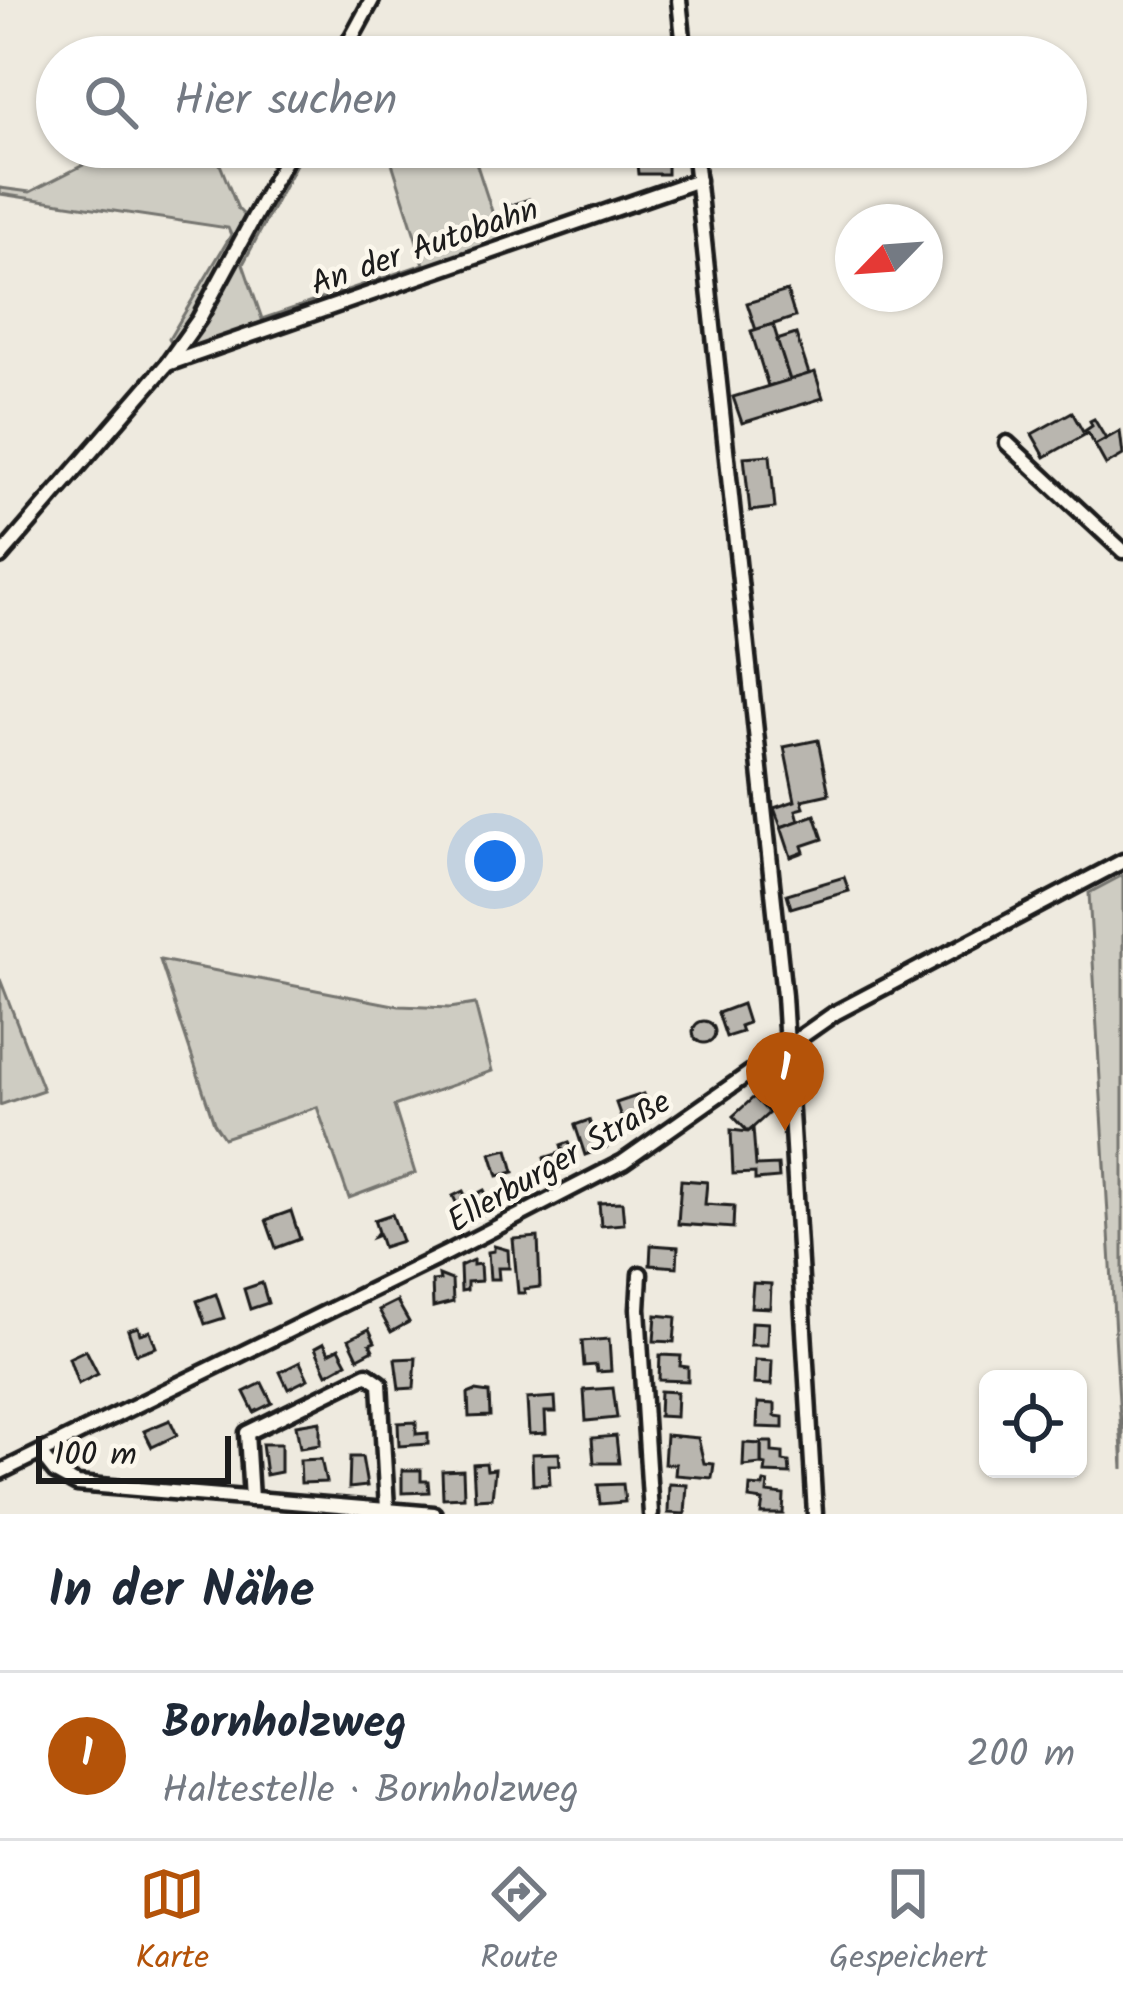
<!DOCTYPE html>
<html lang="de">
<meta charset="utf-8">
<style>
:root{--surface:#fff;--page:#f2f2f3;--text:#1f2937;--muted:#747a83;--line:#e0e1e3;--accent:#b45309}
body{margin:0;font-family:Kalam,sans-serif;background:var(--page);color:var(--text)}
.controls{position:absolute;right:36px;bottom:36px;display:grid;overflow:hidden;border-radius:18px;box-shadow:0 3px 9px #0004}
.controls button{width:108px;height:108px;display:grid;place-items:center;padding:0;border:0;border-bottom:3px solid var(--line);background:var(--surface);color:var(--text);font:60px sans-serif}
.compass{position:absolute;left:835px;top:204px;width:108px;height:108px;border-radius:50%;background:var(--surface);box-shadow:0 3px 9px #0004;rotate:245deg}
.scale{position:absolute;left:36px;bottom:30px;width:195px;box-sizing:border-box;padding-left:12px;border:6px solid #1c1c1c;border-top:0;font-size:33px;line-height:42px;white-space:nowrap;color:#1c1c1c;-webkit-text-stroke:9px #fbf7ec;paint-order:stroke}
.you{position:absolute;left:495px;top:861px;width:42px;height:42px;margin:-30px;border:9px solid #fff;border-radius:50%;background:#1a73e8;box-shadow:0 0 0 18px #1a73e833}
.badge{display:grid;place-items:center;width:78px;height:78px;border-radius:50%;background:var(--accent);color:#fff;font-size:39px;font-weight:700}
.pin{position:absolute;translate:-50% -99px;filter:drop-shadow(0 3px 6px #0008)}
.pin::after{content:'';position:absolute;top:63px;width:42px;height:36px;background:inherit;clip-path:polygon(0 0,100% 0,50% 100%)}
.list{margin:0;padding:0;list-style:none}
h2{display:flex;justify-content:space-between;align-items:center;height:156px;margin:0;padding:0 48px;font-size:51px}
h2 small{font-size:39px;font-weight:400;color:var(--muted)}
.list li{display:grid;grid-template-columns:78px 1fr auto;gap:36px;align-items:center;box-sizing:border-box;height:168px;padding:0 48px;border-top:3px solid var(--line)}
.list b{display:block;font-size:45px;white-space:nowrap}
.list p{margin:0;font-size:39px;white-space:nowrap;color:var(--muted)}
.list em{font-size:39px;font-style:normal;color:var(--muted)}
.icon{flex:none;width:66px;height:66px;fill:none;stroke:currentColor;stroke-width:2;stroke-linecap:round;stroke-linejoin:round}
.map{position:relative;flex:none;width:1123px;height:1514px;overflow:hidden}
.search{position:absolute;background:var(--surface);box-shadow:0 3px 9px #0004;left:36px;right:36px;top:36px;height:132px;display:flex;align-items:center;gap:30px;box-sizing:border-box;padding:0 42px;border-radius:66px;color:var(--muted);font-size:45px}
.sheet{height:324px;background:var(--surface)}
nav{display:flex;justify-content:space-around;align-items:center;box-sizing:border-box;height:168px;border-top:3px solid var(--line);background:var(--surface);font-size:33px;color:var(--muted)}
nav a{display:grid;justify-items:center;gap:6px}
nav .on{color:var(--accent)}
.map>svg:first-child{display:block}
.green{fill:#ceccc2;stroke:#75746f;stroke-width:3}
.building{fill:#b9b6af;stroke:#1c1c1c;stroke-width:3}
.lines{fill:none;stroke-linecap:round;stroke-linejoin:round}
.minor-casing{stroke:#1c1c1c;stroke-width:21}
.minor{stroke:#fbf7ec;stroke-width:12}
.labels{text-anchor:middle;stroke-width:9;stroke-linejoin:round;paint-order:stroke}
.street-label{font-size:33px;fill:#1c1c1c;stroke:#fbf7ec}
</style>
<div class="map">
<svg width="1123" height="1514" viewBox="0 0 1123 1514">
<rect width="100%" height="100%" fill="#eeeadf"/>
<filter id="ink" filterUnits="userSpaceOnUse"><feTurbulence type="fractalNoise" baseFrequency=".00833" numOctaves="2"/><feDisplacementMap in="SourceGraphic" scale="24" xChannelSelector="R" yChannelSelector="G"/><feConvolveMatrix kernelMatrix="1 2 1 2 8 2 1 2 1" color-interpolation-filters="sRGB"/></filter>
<g filter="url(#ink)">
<!-- green -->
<g class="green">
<polygon points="119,147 213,147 238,209 244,215 256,204 286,147 305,147 243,264 262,319 424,264 387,147 471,147 501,239 691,175 694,194 685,192 182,361 169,339 231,235 228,228 0,194 0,188 30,192"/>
<polygon points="1123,875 1123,1469 1089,893"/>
<polygon points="160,960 399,1006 450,1008 475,1004 492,1071 394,1106 415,1173 349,1198 317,1107 224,1138 214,1123"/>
<polygon points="0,979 43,1090 0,1105"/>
</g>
<!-- building -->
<g class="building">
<polygon points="666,151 671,164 667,165 667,174 638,174 637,164 650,163 649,153"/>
<polygon points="529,199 536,208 532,210 534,215 515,222 509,206"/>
<polygon points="787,291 795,317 756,330 747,303"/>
<polygon points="773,324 790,380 768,386 751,331"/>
<polygon points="796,334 809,374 790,380 777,340"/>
<polygon points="815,372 823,398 742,423 733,397"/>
<polygon points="1072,412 1083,432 1092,426 1090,421 1094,419 1106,439 1095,445 1088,433 1045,457 1032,434"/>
<polygon points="1120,431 1123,455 1106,465 1095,445"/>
<polygon points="770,455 775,508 750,511 744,457"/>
<polygon points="818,740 829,794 802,800 804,808 796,810 799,821 781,827 774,808 795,801 784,747"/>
<polygon points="815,815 823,839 802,846 804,852 791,857 781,827"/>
<polygon points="844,877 849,891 791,908 787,894"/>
<polygon points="742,1004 748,1023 740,1026 742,1032 726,1037 718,1013"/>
<circle cx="704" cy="1032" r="11"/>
<polygon points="643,1094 649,1111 622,1120 616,1103"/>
<polygon points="754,1097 769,1113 748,1132 733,1116"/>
<polygon points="589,1120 594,1135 601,1132 607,1147 585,1155 575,1125"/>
<polygon points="753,1128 756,1166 778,1165 779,1178 755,1180 755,1173 733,1174 731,1130 748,1132"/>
<polygon points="569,1142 574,1159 566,1161 568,1168 549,1174 544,1158 563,1152 561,1145"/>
<polygon points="508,1149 514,1172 498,1176 491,1153"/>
<polygon points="681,1180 707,1182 705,1204 734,1206 733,1228 678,1224"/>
<polygon points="484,1190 493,1209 466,1223 453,1196 463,1191 467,1199"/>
<polygon points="622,1202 624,1224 601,1226 599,1203"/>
<polygon points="291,1211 300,1239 276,1248 266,1220"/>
<polygon points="392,1214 402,1241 383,1247 379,1235 374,1237 378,1232 374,1220"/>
<polygon points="538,1237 540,1287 524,1289 525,1293 518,1293 513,1239"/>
<polygon points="651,1245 678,1247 677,1267 650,1265"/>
<polygon points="494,1246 508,1250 509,1268 498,1268 499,1279 490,1279 488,1252 494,1251"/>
<polygon points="473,1260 473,1265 480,1264 481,1281 467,1282 467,1290 461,1291 460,1266"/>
<polygon points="439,1275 452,1280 453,1302 433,1307 432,1281 440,1280"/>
<polygon points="262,1283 268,1303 250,1309 244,1289"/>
<polygon points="753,1283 771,1284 770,1308 751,1307"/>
<polygon points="216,1294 224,1318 205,1324 197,1301"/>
<polygon points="397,1301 409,1322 391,1332 379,1310"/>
<polygon points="656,1315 676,1317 674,1342 654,1341"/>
<polygon points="751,1322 768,1323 767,1345 750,1345"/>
<polygon points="138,1327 140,1334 150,1331 156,1347 136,1354 128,1330"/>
<polygon points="369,1329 375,1342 370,1344 373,1350 358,1358 349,1339"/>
<polygon points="609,1339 611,1371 597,1372 596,1365 584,1366 582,1341"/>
<polygon points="324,1343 329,1353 339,1348 347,1363 327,1374 315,1348"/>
<polygon points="86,1350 98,1374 78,1384 69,1358"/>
<polygon points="660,1355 681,1356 680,1366 688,1367 688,1381 659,1380"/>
<polygon points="416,1358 414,1388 399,1389 395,1359"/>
<polygon points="755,1360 772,1361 771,1385 754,1384"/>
<polygon points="300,1362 308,1379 288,1389 280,1372"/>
<polygon points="262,1383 272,1403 254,1412 244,1392"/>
<polygon points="613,1388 617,1418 586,1421 584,1390"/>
<polygon points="475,1391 489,1393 490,1416 469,1417 468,1394"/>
<polygon points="660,1391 677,1392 676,1417 659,1416"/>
<polygon points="555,1397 556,1412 545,1412 546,1433 529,1434 527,1399"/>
<polygon points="758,1403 775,1404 775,1416 783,1417 783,1428 757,1427"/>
<polygon points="170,1420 177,1435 152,1447 144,1431"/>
<polygon points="320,1421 320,1445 300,1448 296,1425"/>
<polygon points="416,1422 416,1434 428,1433 428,1444 399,1446 398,1423"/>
<polygon points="666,1435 698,1438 704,1463 714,1464 712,1478 675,1475 676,1464 664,1464"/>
<polygon points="616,1436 619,1463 594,1463 592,1438"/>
<polygon points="761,1442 772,1442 772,1452 783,1453 783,1461 789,1462 790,1474 765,1473 766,1465 761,1464"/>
<polygon points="744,1443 761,1444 761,1464 743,1466"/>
<polygon points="262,1444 281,1444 281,1472 266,1475"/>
<polygon points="559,1453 560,1465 549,1465 550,1484 533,1485 532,1454"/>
<polygon points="350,1457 362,1457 367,1486 349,1488"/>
<polygon points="321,1459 326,1482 301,1483 300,1460"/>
<polygon points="486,1463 487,1470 495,1469 492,1498 475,1499 473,1464"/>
<polygon points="402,1470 421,1470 421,1481 428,1481 429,1492 402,1493"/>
<polygon points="463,1470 464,1497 443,1498 442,1471"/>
<polygon points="764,1482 768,1483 767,1493 784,1495 783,1514 761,1514 763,1501 749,1499 750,1486 763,1487"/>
<polygon points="623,1484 625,1502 600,1504 598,1485"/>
<polygon points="669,1484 687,1485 685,1514 668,1513"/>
</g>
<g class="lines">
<defs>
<g id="minor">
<polyline points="679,0 685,57"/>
<polyline points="341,57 372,0"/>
<polyline points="694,147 784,996 815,1514"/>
<polyline points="167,364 698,180"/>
<polyline points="1007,443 1123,551"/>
<polyline points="0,557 167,364 199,319 292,147"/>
<polyline points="640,1274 638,1309 651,1514"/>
<polyline points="40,1453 55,1472 77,1484 434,1514"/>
<polyline points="0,1472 447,1253 623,1162 835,1013 1123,861"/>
<polyline points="251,1499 247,1433 367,1374 380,1383 387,1509"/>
</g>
</defs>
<!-- minor casing -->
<use href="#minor" class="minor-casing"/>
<!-- minor -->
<use href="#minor" class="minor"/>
</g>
</g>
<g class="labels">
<!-- street labels -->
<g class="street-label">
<text transform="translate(424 245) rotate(-19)" y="12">An der Autobahn</text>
<text transform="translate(558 1160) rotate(-30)" y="12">Ellerburger Straße</text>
</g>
</g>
</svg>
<div class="controls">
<button><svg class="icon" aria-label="locate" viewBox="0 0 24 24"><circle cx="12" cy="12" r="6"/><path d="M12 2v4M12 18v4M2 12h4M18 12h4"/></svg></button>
</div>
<svg class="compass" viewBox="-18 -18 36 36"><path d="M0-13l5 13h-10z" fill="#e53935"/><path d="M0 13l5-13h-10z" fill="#747a83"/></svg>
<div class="scale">100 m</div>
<div class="you"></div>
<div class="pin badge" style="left:785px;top:1131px">1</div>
<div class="search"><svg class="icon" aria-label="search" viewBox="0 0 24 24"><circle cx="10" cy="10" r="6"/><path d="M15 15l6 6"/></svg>Hier suchen</div>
</div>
<section class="sheet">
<h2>In der Nähe<small></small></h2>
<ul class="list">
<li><span class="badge">1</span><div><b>Bornholzweg</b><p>Haltestelle · Bornholzweg</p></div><em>200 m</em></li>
</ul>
</section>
<nav>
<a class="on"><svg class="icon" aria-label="map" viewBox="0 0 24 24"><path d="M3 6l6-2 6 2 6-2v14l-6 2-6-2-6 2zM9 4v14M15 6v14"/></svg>Karte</a>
<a><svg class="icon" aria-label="directions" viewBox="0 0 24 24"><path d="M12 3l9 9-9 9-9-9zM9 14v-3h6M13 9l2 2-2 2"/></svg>Route</a>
<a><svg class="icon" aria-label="saved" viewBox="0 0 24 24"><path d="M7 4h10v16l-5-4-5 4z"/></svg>Gespeichert</a>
</nav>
